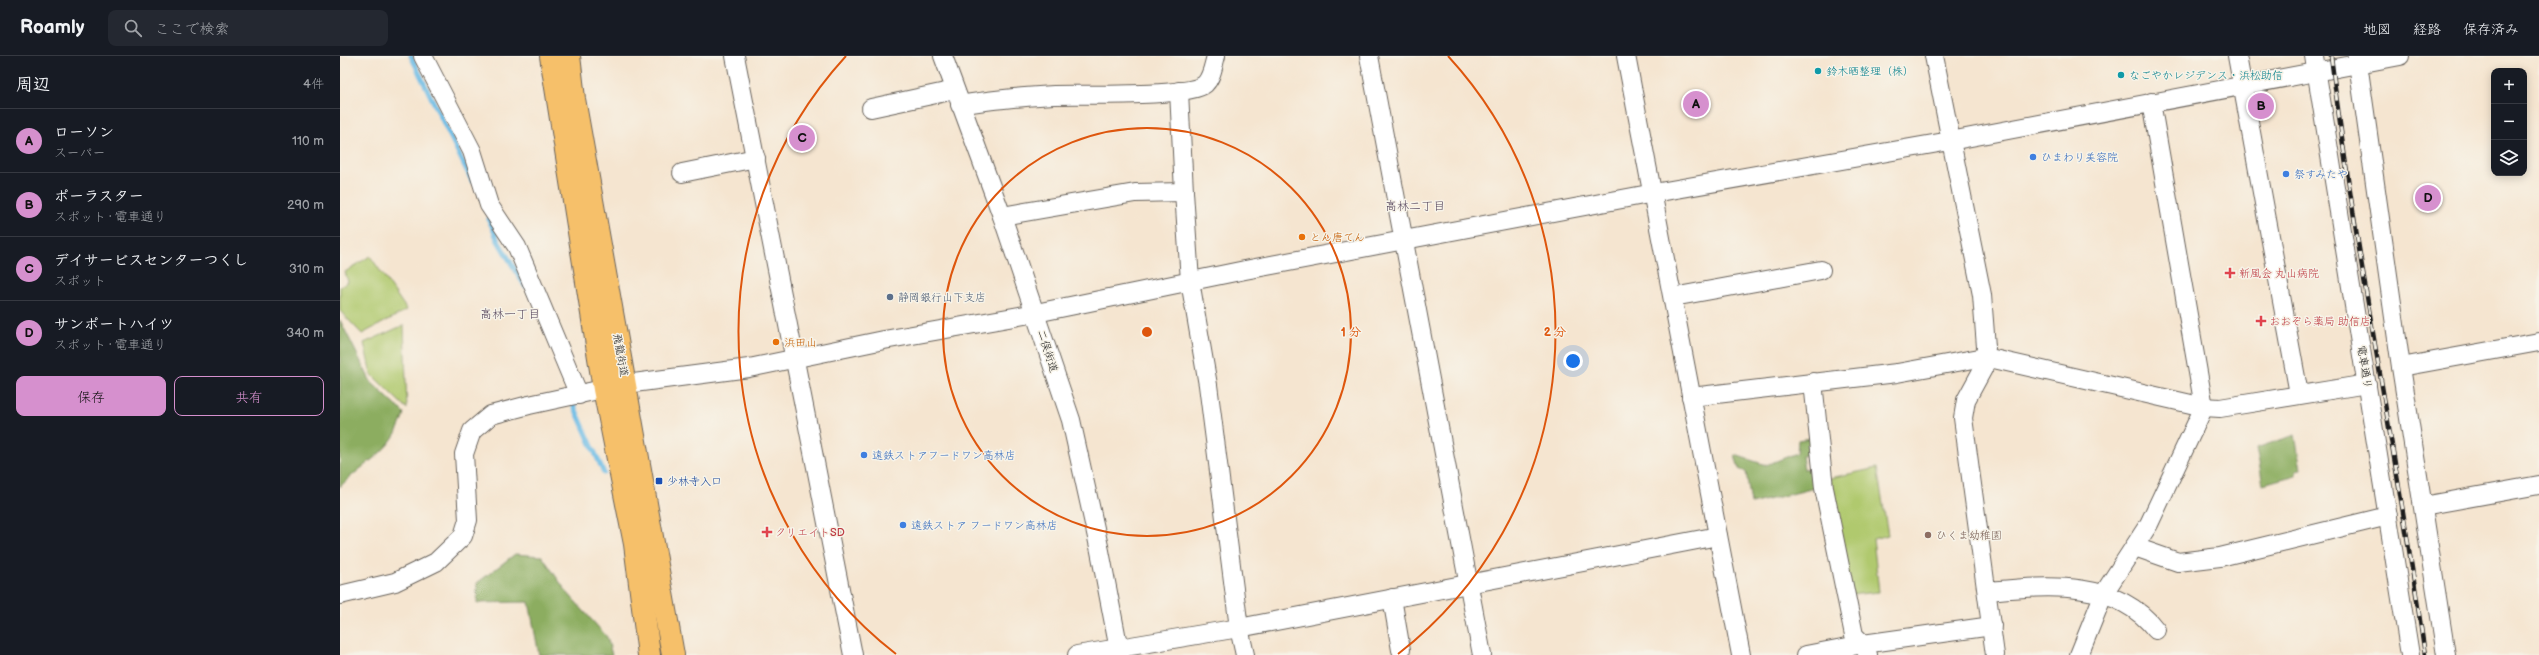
<!DOCTYPE html>
<html lang="ja">
<meta charset="utf-8">
<style>
:root{--surface:#171b24;--page:#242831;--text:#f1f3f6;--muted:#9ea1a6;--line:#363941;--accent:#d690ce}
body{margin:0;font-family:"Balsamiq Sans","Klee One",sans-serif;background:var(--page);color:var(--text)}
.controls{position:absolute;right:12px;top:12px;display:grid;overflow:hidden;border-radius:8px;box-shadow:0 2px 10px #0003}
.controls button{width:36px;height:36px;display:grid;place-items:center;padding:0;border:0;border-bottom:1px solid var(--line);background:var(--surface);color:var(--text);font:20px sans-serif}
.you{position:absolute;left:1233px;top:305px;width:14px;height:14px;margin:-10px;border:3px solid #fff;border-radius:50%;background:#1a73e8;box-shadow:0 0 0 6px #1a73e833}
.badge{display:grid;place-items:center;width:26px;height:26px;border-radius:50%;background:var(--accent);color:#111;font-size:13px;font-weight:700}
.pin{position:absolute;translate:-50% -50%;border:2px solid #fff;box-shadow:0 1px 4px #0006}
.list{margin:0;padding:0;list-style:none}
h2{display:flex;justify-content:space-between;align-items:center;height:52px;margin:0;padding:0 16px;font-size:17px}
h2 small{font-size:13px;font-weight:400;color:var(--muted)}
.list li{display:grid;grid-template-columns:26px 1fr auto;gap:12px;align-items:center;box-sizing:border-box;height:64px;padding:0 16px;border-top:1px solid var(--line)}
.list b{display:block;font-size:15px;white-space:nowrap}
.list p{margin:0;font-size:13px;white-space:nowrap;color:var(--muted)}
.list em{font-size:13px;font-style:normal;color:var(--muted)}
.actions{display:flex;gap:8px;padding:12px 16px}
.actions a{flex:1;padding:9px 0;border:1px solid var(--accent);border-radius:8px;text-align:center;font-size:14px;color:var(--accent)}
.actions .main{background:var(--accent);color:#111}
.icon{flex:none;width:22px;height:22px;fill:none;stroke:currentColor;stroke-width:2;stroke-linecap:round;stroke-linejoin:round}
.map{position:relative;flex:none;width:2199px;height:599px;overflow:hidden}
header{display:flex;align-items:center;gap:24px;box-sizing:border-box;height:56px;padding:0 20px;background:var(--surface);border-bottom:1px solid var(--line)}
header strong{font-size:19px}
nav{display:flex;gap:22px;margin-inline-start:auto;font-size:14px}
.search{width:280px;height:36px;background:var(--page);display:flex;align-items:center;gap:10px;box-sizing:border-box;padding:0 14px;border-radius:8px;color:var(--muted);font-size:15px}
main{display:flex}
aside{flex:1;background:var(--surface)}
.map>svg:first-child{display:block}
.green{fill:#b0c96e;stroke:#667245}
.forest{fill:#8cad61;stroke:#54643e}
.lines{fill:none;stroke-linecap:round;stroke-linejoin:round}
.stream{stroke:#6bbce6;stroke-width:5}
.minor-casing{stroke:#68625b;stroke-width:20}
.highway-casing{stroke:#68625b;stroke-width:24}
.minor{stroke:#fff;stroke-width:18}
.highway{stroke:#f6c06b;stroke-width:22}
.rail-casing{stroke:#1c1c1c;stroke-width:4.5}
.rail{stroke:#f7f3e8;stroke-width:3;stroke-dasharray:9;stroke-linecap:butt}
.ring{fill:none;stroke:#de560d;stroke-width:2}
.culture-dot{fill:#0f9aa8;stroke:#f7f3e8;stroke-width:1.5}
.shop-dot{fill:#3f7fe0;stroke:#f7f3e8;stroke-width:1.5}
.food-dot{fill:#e8710a;stroke:#f7f3e8;stroke-width:1.5}
.health-dot{fill:#e0444e;stroke:#f7f3e8;stroke-width:1.5}
.service-dot{fill:#5c6f8a;stroke:#f7f3e8;stroke-width:1.5}
.transit-dot{fill:#1a4fb4;stroke:#f7f3e8;stroke-width:1.5}
.education-dot{fill:#8d6e63;stroke:#f7f3e8;stroke-width:1.5}
.labels{text-anchor:middle;stroke-width:3;stroke-linejoin:round;paint-order:stroke}
.culture-label{font-size:11px;fill:#0d838f;stroke:#f7f3e8;text-anchor:start}
.shop-label{font-size:11px;fill:#366cbe;stroke:#f7f3e8;text-anchor:start}
.food-label{font-size:11px;fill:#c56008;stroke:#f7f3e8;text-anchor:start}
.health-label{font-size:11px;fill:#be3a42;stroke:#f7f3e8;text-anchor:start}
.service-label{font-size:11px;fill:#4e5e75;stroke:#f7f3e8;text-anchor:start}
.street-label{font-size:11px;fill:#1c1c1c;stroke:#f7f3e8}
.transit-label{font-size:11px;fill:#164399;stroke:#f7f3e8;text-anchor:start}
.education-label{font-size:11px;fill:#785e54;stroke:#f7f3e8;text-anchor:start}
.neighbourhood-label{font-size:12px;fill:#55455c;stroke:#f7f3e8}
.centre{fill:#de560d;stroke:#f7f3e8;stroke-width:2}
.ring-label{font-size:12px;text-anchor:middle;font-weight:bold;fill:#de560d;stroke:#f7f3e8;stroke-width:3;stroke-linejoin:round;paint-order:stroke}
</style>
<header>
<strong>Roamly</strong>
<div class="search"><svg class="icon" aria-label="search" viewBox="0 0 24 24"><circle cx="10" cy="10" r="6"/><path d="M15 15l6 6"/></svg>ここで検索</div>
<nav><a>地図</a><a>経路</a><a>保存済み</a></nav>
</header>
<main>
<aside>
<h2>周辺<small>4件</small></h2>
<ul class="list">
<li><span class="badge">A</span><div><b>ローソン</b><p>スーパー</p></div><em>110 m</em></li>
<li><span class="badge">B</span><div><b>ポーラスター</b><p>スポット · 電車通り</p></div><em>290 m</em></li>
<li><span class="badge">C</span><div><b>デイサービスセンターつくし</b><p>スポット</p></div><em>310 m</em></li>
<li><span class="badge">D</span><div><b>サンポートハイツ</b><p>スポット · 電車通り</p></div><em>340 m</em></li>
</ul>
<div class="actions"><a class="main">保存</a><a>共有</a></div>
</aside>
<div class="map">
<svg width="2199" height="599" viewBox="0 0 2199 599">
<rect width="100%" height="100%" fill="#f7f3e8"/>
<filter id="ink" filterUnits="userSpaceOnUse"><feTurbulence type="fractalNoise" baseFrequency=".025" numOctaves="2"/><feDisplacementMap in="SourceGraphic" scale="8" xChannelSelector="R" yChannelSelector="G"/><feConvolveMatrix kernelMatrix="1 2 1 2 8 2 1 2 1" color-interpolation-filters="sRGB"/></filter>
<filter id="wash" filterUnits="userSpaceOnUse"><feTurbulence type="fractalNoise" baseFrequency=".012" numOctaves="4" result="noise"/><feDisplacementMap in="SourceGraphic" scale="16" xChannelSelector="R" yChannelSelector="G"/><feGaussianBlur stdDeviation="0.9" result="paint"/><feColorMatrix in="noise" values="0 0 0 0 0 0 0 0 0 0 0 0 0 0 0 0 0 1.4 0 .05"/><feComposite in="paint" operator="in"/></filter>
<g filter="url(#wash)">
<rect width="100%" height="100%" fill="#f5e5d0"/>
<!-- green -->
<g class="green">
<polygon points="30,200 67,254 22,278 0,255 0,231 8,226 5,216"/>
<polygon points="64,269 67,353 31,318 24,287"/>
<polygon points="1537,412 1548,479 1533,483 1539,536 1509,539 1490,422"/>
</g>
<!-- forest -->
<g class="forest">
<path d="M0 264 31 326 64 357C53 398 25 404 0 431Z"/>
<polygon points="1955,379 1961,413 1956,414 1956,419 1923,428 1916,392"/>
<polygon points="1476,381 1473,398 1462,400 1464,413 1478,411 1479,431 1411,448 1406,416 1399,413 1395,399 1426,409 1457,397 1458,384"/>
<polygon points="175,498 202,500 226,535 267,581 272,599 199,599 189,546 137,547 137,527"/>
</g>
<g class="lines">
<!-- stream -->
<g class="stream">
<polyline points="71,0 132,125"/>
<polyline points="149,163 158,185 185,230"/>
<polyline points="231,343 264,417"/>
</g>
</g>
</g>
<g filter="url(#ink)">
<g class="lines">
<defs>
<g id="minor">
<polyline points="83,0 132,95 149,149 177,191 239,339"/>
<polyline points="395,0 513,599"/>
<polyline points="603,0 662,160 731,364 760,495 780,599"/>
<polyline points="1029,0 1142,599"/>
<polyline points="1286,0 1401,599"/>
<polyline points="1594,0 1642,239 1646,291 1644,311 1626,344 1623,362 1655,599"/>
<polyline points="1897,0 1959,338"/>
<polyline points="1974,0 2070,599"/>
<polyline points="2017,0 2061,311 2106,599"/>
<path d="M620 49C651 43 682 41 714 39 740 38 849 42 865 28 872 21 873 10 876 0"/>
<polyline points="531,52 615,34"/>
<polyline points="342,117 416,102"/>
<polyline points="844,136 850,225 868,329 899,572 905,599"/>
<polyline points="662,160 795,137 844,136 839,35"/>
<polyline points="1333,241 1481,214"/>
<polyline points="2061,311 2199,286"/>
<polyline points="1473,326 1484,432 1514,579 1523,588 1528,599"/>
<polyline points="1351,341 1557,317 1645,301 1864,351 1880,352 2027,328"/>
<polyline points="2083,450 2199,429"/>
<polyline points="1795,491 1838,506 1880,501 2048,460"/>
<path d="M1648 535C1705 530 1776 522 1816 574"/>
<polyline points="0,539 55,526 96,506 123,480 128,464 124,398 132,375 151,359 189,349 286,328 409,312 544,284 696,257 905,214 1314,137 1610,85 2060,0"/>
<polyline points="1052,542 1061,594"/>
<polyline points="737,599 899,572 1378,480"/>
<polyline points="1466,599 1523,588 1652,570"/>
<polyline points="1739,599 1764,537 1809,468 1864,351 1811,46"/>
</g>
<g id="highway">
<polyline points="211,0 264,333 295,488 309,599"/>
<polyline points="229,0 234,43 333,599"/>
</g>
</defs>
<!-- minor casing -->
<use href="#minor" class="minor-casing"/>
<!-- highway casing -->
<use href="#highway" class="highway-casing"/>
<!-- minor -->
<use href="#minor" class="minor"/>
<!-- highway -->
<use href="#highway" class="highway"/>
<defs>
<path id="rail" d="M1991 0C2016 201 2057 399 2085 599"/>
</defs>
<!-- rail casing -->
<use href="#rail" class="rail-casing"/>
<!-- rail -->
<use href="#rail" class="rail"/>
</g>
</g>
<!-- distance rings -->
<g class="ring">
<circle cx="807" cy="276" r="204"/>
<path d="M556 598A408 408 0 0 1 506 0M1108 0A408 408 0 0 1 1058 598"/>
</g>
<!-- markers -->
<g class="culture-dot">
<circle cx="1478" cy="15" r="4"/>
<circle cx="1781" cy="19" r="4"/>
</g>
<g class="shop-dot">
<circle cx="1693" cy="101" r="4"/>
<circle cx="1946" cy="118" r="4"/>
<circle cx="524" cy="399" r="4"/>
<circle cx="563" cy="469" r="4"/>
</g>
<g class="food-dot">
<circle cx="962" cy="181" r="4"/>
<circle cx="436" cy="286" r="4"/>
</g>
<g class="health-dot">
<path d="M1888 211h4v4h4v4h-4v4h-4v-4h-4v-4h4z"/>
<path d="M1919 259h4v4h4v4h-4v4h-4v-4h-4v-4h4z"/>
<path d="M425 470h4v4h4v4h-4v4h-4v-4h-4v-4h4z"/>
</g>
<circle class="service-dot" cx="550" cy="241" r="4"/>
<rect class="transit-dot" x="315" y="421" width="8" height="8" rx="2"/>
<circle class="education-dot" cx="1588" cy="479" r="4"/>
<g class="labels">
<!-- culture labels -->
<g class="culture-label">
<text x="1486" y="19">鈴木晒整理（株）</text>
<text x="1789" y="23">なごやかレジデンス・浜松助信</text>
</g>
<!-- shop labels -->
<g class="shop-label">
<text x="1701" y="105">ひまわり美容院</text>
<text x="1954" y="122">祭すみたや</text>
<text x="532" y="403">遠鉄ストアフードワン高林店</text>
<text x="571" y="473">遠鉄ストア フードワン高林店</text>
</g>
<!-- food labels -->
<g class="food-label">
<text x="970" y="185">とん唐てん</text>
<text x="444" y="290">浜田山</text>
</g>
<!-- health labels -->
<g class="health-label">
<text x="1899" y="221">新風会 丸山病院</text>
<text x="1929" y="269">おおぞら薬局 助信店</text>
<text x="435" y="480">クリエイトSD</text>
</g>
<!-- service labels -->
<g class="service-label">
<text x="558" y="245">静岡銀行山下支店</text>
</g>
<!-- street labels -->
<g class="street-label">
<text transform="translate(708 295) rotate(72)" y="4">二俣街道</text>
<text transform="translate(281 299) rotate(80)" y="4">飛龍街道</text>
<text transform="translate(2025 311) rotate(81)" y="4">電車通り</text>
</g>
<!-- transit labels -->
<g class="transit-label">
<text x="327" y="429">少林寺入口</text>
</g>
<!-- education labels -->
<g class="education-label">
<text x="1596" y="483">ひくま幼稚園</text>
</g>
<!-- neighbourhood labels -->
<g class="neighbourhood-label">
<text x="1075" y="154">高林二丁目</text>
<text x="170" y="262">高林一丁目</text>
</g>
</g>
<circle cx="807" cy="276" r="6" class="centre"/>
<g class="ring-label">
<text x="1011" y="280">1 分</text>
<text x="1215" y="280">2 分</text>
</g>
</svg>
<div class="controls">
<button>+</button>
<button>−</button>
<button><svg class="icon" aria-label="layers" viewBox="0 0 24 24"><path d="M12 4l9 5-9 5-9-5zM3 14l9 5 9-5"/></svg></button>
</div>
<div class="you"></div>
<div class="pin badge" style="left:1356px;top:48px">A</div>
<div class="pin badge" style="left:1921px;top:50px">B</div>
<div class="pin badge" style="left:462px;top:82px">C</div>
<div class="pin badge" style="left:2088px;top:142px">D</div>
</div>
</main>
